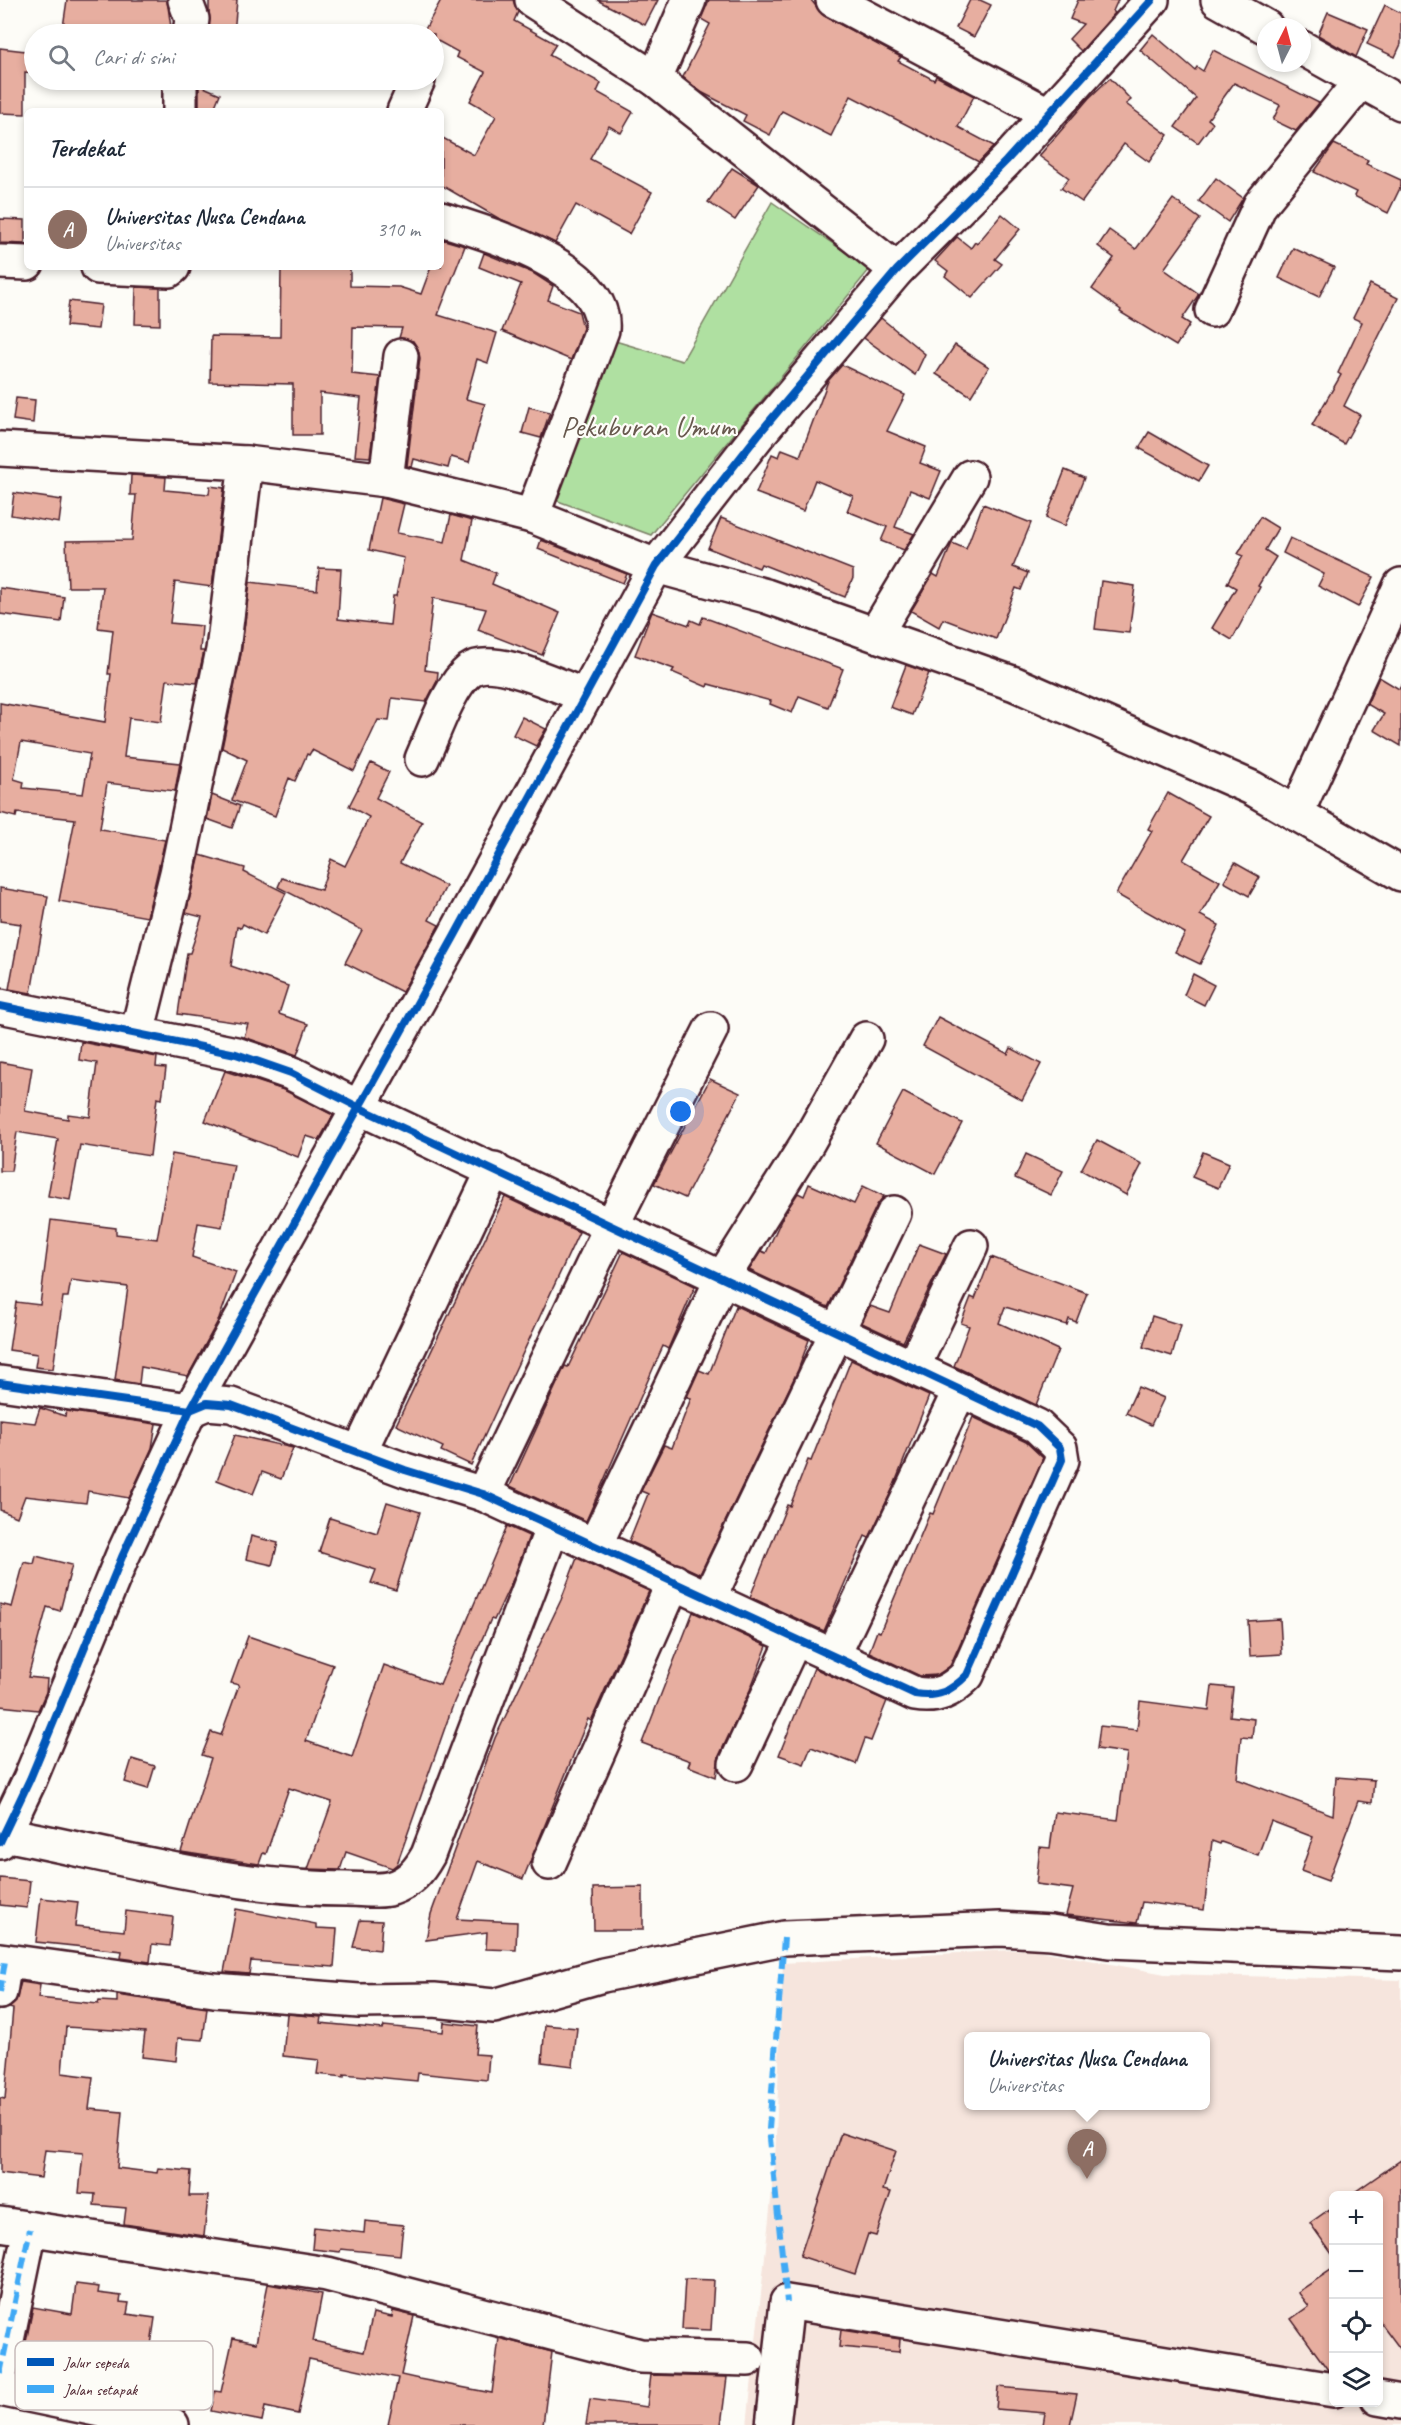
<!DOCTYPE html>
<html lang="id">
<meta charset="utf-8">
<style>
:root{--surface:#fff;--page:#f6f6f7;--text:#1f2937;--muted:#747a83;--line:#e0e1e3;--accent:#c8321e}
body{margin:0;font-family:Caveat,sans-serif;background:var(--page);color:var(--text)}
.controls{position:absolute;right:18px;bottom:18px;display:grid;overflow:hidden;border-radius:9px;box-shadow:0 3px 9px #0003}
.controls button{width:54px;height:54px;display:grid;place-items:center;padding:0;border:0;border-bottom:2px solid var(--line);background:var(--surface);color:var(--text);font:30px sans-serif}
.compass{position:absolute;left:1257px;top:18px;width:54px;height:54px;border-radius:50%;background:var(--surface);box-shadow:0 3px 9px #0003;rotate:6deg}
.you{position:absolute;left:681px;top:1112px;width:21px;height:21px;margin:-15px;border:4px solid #fff;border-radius:50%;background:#1a73e8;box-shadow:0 0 0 9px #1a73e833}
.badge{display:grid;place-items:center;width:39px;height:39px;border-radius:50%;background:var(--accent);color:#fff;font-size:20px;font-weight:700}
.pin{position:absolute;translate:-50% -50px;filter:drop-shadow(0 2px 3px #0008)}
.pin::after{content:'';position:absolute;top:32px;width:21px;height:18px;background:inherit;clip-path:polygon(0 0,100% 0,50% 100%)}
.popup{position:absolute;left:964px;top:2032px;width:246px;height:78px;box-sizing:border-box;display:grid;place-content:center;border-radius:9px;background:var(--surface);filter:drop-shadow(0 2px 4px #0005);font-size:20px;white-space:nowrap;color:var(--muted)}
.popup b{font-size:22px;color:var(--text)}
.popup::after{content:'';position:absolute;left:50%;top:100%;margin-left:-12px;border:12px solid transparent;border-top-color:var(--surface)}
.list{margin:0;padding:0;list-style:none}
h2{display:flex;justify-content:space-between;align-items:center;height:78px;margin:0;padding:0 24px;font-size:26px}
h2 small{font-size:20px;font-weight:400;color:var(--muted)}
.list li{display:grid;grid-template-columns:39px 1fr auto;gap:18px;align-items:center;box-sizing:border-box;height:84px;padding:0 24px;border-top:2px solid var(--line)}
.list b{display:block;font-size:22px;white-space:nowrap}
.list p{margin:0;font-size:20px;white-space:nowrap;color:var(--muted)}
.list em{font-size:20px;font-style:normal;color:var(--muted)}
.icon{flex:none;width:33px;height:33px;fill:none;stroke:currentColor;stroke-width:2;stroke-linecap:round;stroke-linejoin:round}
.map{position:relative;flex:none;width:1401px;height:2425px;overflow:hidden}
.search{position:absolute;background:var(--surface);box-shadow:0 3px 9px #0003;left:24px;top:24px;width:420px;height:66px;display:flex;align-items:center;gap:15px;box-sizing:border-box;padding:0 21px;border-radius:33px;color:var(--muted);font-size:22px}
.panel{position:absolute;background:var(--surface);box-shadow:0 3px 9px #0003;left:24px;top:108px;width:420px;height:162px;border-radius:9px}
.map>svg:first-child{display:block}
.built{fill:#f6e5dd;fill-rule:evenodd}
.green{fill:#afe0a1;stroke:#7c8066;stroke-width:1.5}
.building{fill:#e7aea0;stroke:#4a1f2b;stroke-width:1.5;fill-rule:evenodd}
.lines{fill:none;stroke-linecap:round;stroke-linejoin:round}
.minor-casing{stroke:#4a1f2b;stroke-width:38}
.minor{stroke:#fdfcf7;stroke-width:33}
.quiet{stroke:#3fa9f5;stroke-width:6;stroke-dasharray:12 6;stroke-linecap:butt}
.cycleway-casing{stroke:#fdfcf7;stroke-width:11}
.cycleway{stroke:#0057b8;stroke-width:8}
.labels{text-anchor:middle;stroke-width:4.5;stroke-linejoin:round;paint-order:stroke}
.park-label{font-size:30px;fill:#68594e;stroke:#fdfcf7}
.key{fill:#fdfcf7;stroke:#c7baba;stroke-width:1.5}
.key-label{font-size:16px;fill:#4a1f2b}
</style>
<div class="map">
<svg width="1401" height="2425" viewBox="0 0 1401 2425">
<rect width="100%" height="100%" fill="#fdfcf7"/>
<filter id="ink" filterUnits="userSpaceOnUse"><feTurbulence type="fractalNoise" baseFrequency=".0167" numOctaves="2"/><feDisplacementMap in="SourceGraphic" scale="12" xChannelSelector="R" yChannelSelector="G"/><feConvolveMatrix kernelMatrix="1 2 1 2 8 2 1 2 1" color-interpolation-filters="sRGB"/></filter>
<g filter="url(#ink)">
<!-- built -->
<path class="built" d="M1030 1949 1165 1974 1401 1980V2425H747L775 2162 783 1963ZM968 2036H1206V2106H968ZM1334 2196H1378V2402H1334Z"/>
<!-- green -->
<polygon class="green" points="772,202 870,269 651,535 547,497 605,338 682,361"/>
<!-- building -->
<g class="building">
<polygon points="67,0 167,0 172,34 62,34"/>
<polygon points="209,0 237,0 234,34 209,34"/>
<polygon points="441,0 513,0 518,12 514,21 556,44 549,55 601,83 597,92 633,112 621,133 609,126 590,159 652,192 629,234 576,205 555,243 498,218 441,185 441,137 474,155 496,116 470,101 485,72 456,57 458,52 434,39 434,34 423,33"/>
<polygon points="597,0 658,0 645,25"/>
<polygon points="709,0 811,0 824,16 901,57 898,61 934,80 936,76 974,96 958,127 994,146 979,162 851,96 831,136 782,111 770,135 743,121 746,115 701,92 683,77 710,24 701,19"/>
<polygon points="970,0 980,0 991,5 974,37 956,28"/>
<polygon points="1078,0 1118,0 1113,11 1115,13 1081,51 1069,39 1083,24 1070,19"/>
<polygon points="1385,5 1401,13 1401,44 1395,57 1367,44"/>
<polygon points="1328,12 1368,29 1356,57 1318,35"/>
<polygon points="1153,34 1195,70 1197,67 1203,71 1213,50 1319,103 1296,131 1273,120 1280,105 1234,83 1208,119 1213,123 1198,143 1175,127 1196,98 1140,50"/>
<polygon points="0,48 34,52 34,73 25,72 25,114 0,113"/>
<polygon points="1110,78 1131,100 1126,104 1168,135 1149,162 1124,144 1082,202 1061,188 1069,178 1039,156 1089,98"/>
<polygon points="199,85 220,94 213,111 199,111"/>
<polygon points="1334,144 1368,160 1366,164 1401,180 1401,186 1388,213 1354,196 1356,192 1314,172"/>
<polygon points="732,168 759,185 735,220 708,202"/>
<polygon points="1216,178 1243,198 1228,222 1199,201"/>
<polygon points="1173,199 1200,219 1164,269 1199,294 1182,319 1190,324 1176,346 1120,312 1121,310 1092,289 1114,258 1098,246 1109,230 1136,249"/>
<polygon points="1002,214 1020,229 995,259 1002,264 972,298 945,276 948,271 935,261 957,237 971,248 975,242 977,244"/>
<polygon points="0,219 25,220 25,244 0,243"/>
<polygon points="441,239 465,246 438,315 497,333 488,363 477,359 466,399 485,404 469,462 451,457 448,468 414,459 412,467 407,466 420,358 418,349 413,341 399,338 402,328 353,327 352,374 380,377 370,457 355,456 361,398 320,393 320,435 293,435 293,384 210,382 211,336 280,337 281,267 350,267 350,286 399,287 421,294 431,267 441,267"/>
<polygon points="1293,248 1334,267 1319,297 1279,278"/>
<polygon points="484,253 533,273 553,286 548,300 579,312 583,328 571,360 502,331 521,284 479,267"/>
<polygon points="1370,284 1398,298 1344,406 1360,415 1344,444 1312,425 1341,375 1338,373 1362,322 1353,318"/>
<polygon points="136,287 160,288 160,325 135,324"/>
<polygon points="69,301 101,305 98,329 66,326"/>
<polygon points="881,318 925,354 915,375 864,338"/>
<polygon points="955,345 989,367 971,396 936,374"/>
<polygon points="842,365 905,395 887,431 926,447 920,463 941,471 930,498 910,490 895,527 914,534 904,550 881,541 887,527 847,511 853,496 815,480 803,511 756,493 772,454 779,457 782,449 800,456 828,381"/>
<polygon points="16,398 35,400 33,423 13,420"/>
<polygon points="529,407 550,412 541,438 522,433"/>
<polygon points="1149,432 1208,466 1199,481 1139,448"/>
<polygon points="1065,470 1084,478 1065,526 1046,518"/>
<path d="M131 475 166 477 165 490 209 494 210 486 224 488 212 587 175 582 170 623 202 626 200 651H204L197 683 167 680 161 722 129 718 124 757 180 763 175 791 107 783 100 829 165 840 147 917 59 901 75 819 17 813 16 817 0 813V703L105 722 111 674H108L113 630 98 628 103 587H68L66 541 132 540 136 495H130ZM21 742 90 754 83 794 23 788 24 782 14 779Z"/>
<polygon points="14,493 62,500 59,523 11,515"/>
<polygon points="380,498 404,504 397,533 445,542 451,515 472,521 464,560 496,573 492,584 560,613 542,655 478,630 486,609 433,598 425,670 438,672 437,681 426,702 392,698 389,721 378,720 354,771 312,750 309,755 307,754 295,781 289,778 275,816 232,800 247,760 222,748 241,654 250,582 317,590 319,568 341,569 338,619 390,625 393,596 396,596 404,558 369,550"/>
<polygon points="983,504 1031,523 1013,567 1028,573 1021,590 1016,588 996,639 943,619 939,627 911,611 933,574 938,577 952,543 966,549"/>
<polygon points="1260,517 1278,528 1265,550 1276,557 1258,586 1260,587 1232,640 1212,628 1236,588 1227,583 1243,556 1238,554"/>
<polygon points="721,518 853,570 853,578 845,597 761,564 759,568 708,548"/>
<polygon points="1290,538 1374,577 1358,607 1318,586 1324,574 1283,553"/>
<polygon points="541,540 627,574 623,583 538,549"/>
<polygon points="1101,581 1135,586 1129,633 1095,629"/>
<polygon points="0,588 64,597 61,622 0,614"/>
<polygon points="652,612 689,625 691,620 700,624 703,617 843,669 828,707 799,696 792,713 770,704 771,701 708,684 707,687 672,672 674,669 635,655"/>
<polygon points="906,665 929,673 912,715 890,707"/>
<polygon points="1379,677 1399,689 1401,686 1401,746 1374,730 1384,714 1367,704"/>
<polygon points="522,717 546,729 536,746 513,735"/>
<polygon points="371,763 389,772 376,798 422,822 400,863 446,886 429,920 439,925 402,992 345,963 362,930 278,887 282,878 321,890 331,859 345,866 369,817 349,806"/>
<polygon points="1168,793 1209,816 1183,860 1220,881 1200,915 1219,925 1200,964 1175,952 1185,933 1116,894 1152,831 1148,829"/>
<polygon points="212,795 240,806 232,828 207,819"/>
<polygon points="200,855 245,868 244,872 286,893 264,935 243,924 241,928 237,927 231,966 288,986 279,1014 308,1024 297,1055 244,1037 248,1024 178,1014 187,953 190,953 202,917 186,913"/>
<polygon points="1235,863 1260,877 1249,896 1224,882"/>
<polygon points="0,888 48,896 31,993 9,989 21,924 0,921"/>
<polygon points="1193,974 1214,985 1204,1005 1184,995"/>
<polygon points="938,1017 1008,1054 1011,1048 1041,1064 1022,1100 923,1046"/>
<polygon points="81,1042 157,1057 156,1067 166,1068 162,1099 157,1098 150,1156 80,1145 70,1200 48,1196 58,1139 17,1132 11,1171 0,1171 0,1062 32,1068 25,1111 68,1119 68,1114 90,1117 97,1063 79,1060"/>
<polygon points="225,1071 284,1090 333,1115 319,1140 306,1136 298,1157 205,1121"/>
<polygon points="710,1079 740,1093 685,1198 654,1184"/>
<polygon points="903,1092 962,1123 935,1174 876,1143"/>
<polygon points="1097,1140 1142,1164 1126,1195 1081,1170"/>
<polygon points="1203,1152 1229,1163 1218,1188 1192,1177"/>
<polygon points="172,1154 234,1165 222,1227 198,1223 192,1257 236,1272 219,1319 188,1376 141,1367 139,1384 115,1380 128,1287 71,1280 68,1297 63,1297 53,1369 35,1367 37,1354 9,1350 16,1302 40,1305 51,1220 116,1228 116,1234 157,1239"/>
<polygon points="1026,1154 1063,1171 1051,1195 1015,1178"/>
<polygon points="809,1184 854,1204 863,1186 884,1196 877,1205 828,1307 749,1270 761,1251 766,1253 783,1216 798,1193 804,1196"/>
<polygon points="505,1197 579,1232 471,1465 441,1451 443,1447 396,1425"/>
<polygon points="919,1244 946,1254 903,1342 862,1323 870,1306 890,1313"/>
<polygon points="623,1252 695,1286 668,1349 663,1346 586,1521 510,1486 565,1366 568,1367"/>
<polygon points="991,1257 1087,1293 1076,1322 1069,1319 1067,1325 1005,1307 999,1323 1058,1350 1036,1405 954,1366 969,1326 961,1323 971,1297 975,1299"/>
<polygon points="736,1306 809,1340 798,1370 700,1574 629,1541 648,1494 641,1491 664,1445 672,1448 691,1398 687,1397 699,1370 709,1374"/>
<polygon points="1152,1316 1181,1325 1172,1356 1143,1347"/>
<polygon points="851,1360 929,1396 893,1488 869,1538 865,1536 824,1631 750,1597 787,1505 790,1506 808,1460 811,1461"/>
<polygon points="1138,1387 1164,1398 1151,1425 1126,1413"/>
<polygon points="40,1408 65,1416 66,1411 156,1424 152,1448 129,1498 88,1491 86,1503 25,1496 17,1517 0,1510 0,1419 35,1423"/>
<polygon points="973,1417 1026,1442 1043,1458 950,1666 937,1675 920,1676 869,1652 877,1631 880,1632 930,1513 933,1514"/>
<polygon points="235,1435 293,1448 281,1479 262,1472 253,1494 217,1480"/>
<polygon points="387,1502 420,1512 396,1590 371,1583 376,1570 319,1552 330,1518 377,1533"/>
<polygon points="507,1526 529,1536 514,1577 494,1620 491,1619 454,1702 397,1864 392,1868 346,1852 340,1870 308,1869 332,1802 289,1788 266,1854 263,1853 259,1864 181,1852 211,1758 202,1755 211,1732 221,1735 239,1685 231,1683 248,1636 333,1665 306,1741 352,1757 384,1665 440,1685"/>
<polygon points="251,1536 278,1543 272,1565 246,1559"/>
<polygon points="36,1556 72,1565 60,1611 47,1607 28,1677 47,1679 46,1692 38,1710 0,1706 0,1604 12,1607 24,1562 34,1564"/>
<polygon points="577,1558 649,1591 591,1721 588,1719 523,1879 478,1861 457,1919 517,1922 516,1950 486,1949 487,1932 426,1940 431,1914 495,1738 561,1600"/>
<polygon points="693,1612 767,1646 750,1690 719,1756 716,1777 688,1766 690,1761 642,1743"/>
<polygon points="1280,1619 1282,1654 1250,1656 1248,1621"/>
<polygon points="814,1668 887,1701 871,1741 865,1739 856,1764 811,1747 804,1764 779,1755"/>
<polygon points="1212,1686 1233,1688 1230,1716 1254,1719 1252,1738 1241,1737 1237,1779 1333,1815 1336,1777 1374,1780 1372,1803 1358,1801 1328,1881 1301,1871 1313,1837 1271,1821 1258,1855 1221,1842 1220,1844 1212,1841 1204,1910 1142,1902 1137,1923 1066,1915 1073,1889 1036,1884 1040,1847 1050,1848 1055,1812 1118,1820 1127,1753 1097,1749 1100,1726 1137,1730 1140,1701 1209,1710"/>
<polygon points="132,1759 155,1766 148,1789 125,1782"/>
<polygon points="0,1878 30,1881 27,1908 0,1905"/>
<polygon points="643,1887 643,1930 594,1930 593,1888"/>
<polygon points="41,1898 78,1902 75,1926 124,1931 126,1911 173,1917 170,1946 152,1944 150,1962 121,1958 122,1951 36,1942"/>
<polygon points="236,1909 316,1924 316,1928 337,1929 334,1967 251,1961 249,1974 224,1972"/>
<polygon points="360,1920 382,1921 380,1950 353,1947"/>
<polygon points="21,1982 40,1985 38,1998 98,2004 99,2001 117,2002 117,1995 207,2008 203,2040 178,2038 176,2061 142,2057 145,2032 66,2027 62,2073 93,2077 89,2109 122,2112 117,2168 157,2173 158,2168 191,2171 189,2196 208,2196 204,2236 124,2224 126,2208 94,2205 95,2194 79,2193 83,2153 45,2150 41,2178 0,2173 0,2098 5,2099 13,2009 9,2008 15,2003"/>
<polygon points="287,2014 321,2017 320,2023 383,2029 384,2026 443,2032 444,2022 478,2026 475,2054 489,2055 487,2080 418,2073 417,2081 344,2074 344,2077 317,2074 319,2060 283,2056"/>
<polygon points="545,2025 577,2028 573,2066 542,2062"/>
<polygon points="841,2133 896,2151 883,2190 891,2192 876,2236 868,2234 855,2274 800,2256"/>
<polygon points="1401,2160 1401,2350 1378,2319 1378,2196 1349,2196"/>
<polygon points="1334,2206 1334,2257 1310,2223"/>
<polygon points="365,2221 403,2225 400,2255 341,2249 340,2252 312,2249 314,2227 364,2233"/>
<polygon points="1334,2268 1334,2371 1328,2370 1291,2319 1309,2306 1298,2292"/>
<polygon points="685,2279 714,2280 711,2330 682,2329"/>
<polygon points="76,2284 99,2287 98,2293 121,2296 120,2302 129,2303 127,2314 155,2318 147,2372 73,2359 72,2366 62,2364 60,2375 36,2370 38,2360 23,2357 33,2307 72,2314"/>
<polygon points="268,2284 322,2294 313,2341 364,2352 373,2313 392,2317 393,2311 414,2316 401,2375 419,2379 492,2393 499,2338 552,2352 543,2425 388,2425 398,2378 309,2359 298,2414 265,2407 262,2421 211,2411 215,2391 221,2392 233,2338 256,2343"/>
<polygon points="841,2330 900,2339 899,2352 839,2347"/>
<polygon points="651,2375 727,2377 721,2425 586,2425 590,2399 647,2407"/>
<polygon points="998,2387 1077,2394 1070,2425 1043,2425 1045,2413 996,2409"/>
</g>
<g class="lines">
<defs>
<g id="minor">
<polyline points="185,0 192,19 190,34"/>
<polyline points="532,0 655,79 897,270"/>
<polyline points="833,0 1048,114"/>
<polyline points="1218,0 1266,27"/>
<polyline points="1302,48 1401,103"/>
<polyline points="655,79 689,0"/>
<polyline points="180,111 180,80"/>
<polyline points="404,111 418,80"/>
<path d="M441 219C488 233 608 268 602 330L532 516"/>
<polyline points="0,262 27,263"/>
<polyline points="98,267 169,270 173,267"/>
<polyline points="1212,310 1260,205 1361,81"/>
<polyline points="0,449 246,463 386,480 532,516 656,566 766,596 1015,684 1252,788 1401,874"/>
<polyline points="386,480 401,356"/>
<polyline points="876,633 970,477"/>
<path d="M422 759C433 735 449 686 470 670 493 654 561 687 585 696"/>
<polyline points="1296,814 1401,585"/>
<path d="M0 1006 236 1054 291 1073 358 1107 1037 1426 1060 1448 1062 1460 967 1675C951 1691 938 1698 915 1694L483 1494 405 1470 231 1405 207 1403 190 1410 0 1383"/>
<polyline points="137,1033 177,873 223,650 246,463"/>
<polyline points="913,1367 971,1246"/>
<polyline points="359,1453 494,1169"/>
<polyline points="483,1494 612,1225 711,1029"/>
<polyline points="595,1545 723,1277 808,1142 866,1039"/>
<polyline points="709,1598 894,1213"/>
<polyline points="833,1656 960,1390"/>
<polyline points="736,1764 795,1638"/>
<path d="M5 1834C117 1856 232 1889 347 1889 361 1889 379 1892 392 1888 410 1882 419 1871 428 1855L553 1526"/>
<polyline points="0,1842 30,1779 122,1557 190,1410 454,937 656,566 758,435 897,270 1006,161 1152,0"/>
<polyline points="549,1863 674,1581"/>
<polyline points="0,1960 214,1990 359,2001 434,2000 494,2006 603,1975 784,1938 1000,1929 1051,1932 1109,1941 1401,1953"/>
<polyline points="0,1992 5,1961"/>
<polyline points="0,2224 327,2274 640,2356 748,2359"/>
<polyline points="0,2374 30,2229"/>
<polyline points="0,2389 172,2425"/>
<polyline points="1378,2398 1401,2402"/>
<polyline points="773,2425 787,2302 1334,2390"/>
</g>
</defs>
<!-- minor casing -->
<use href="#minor" class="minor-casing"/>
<!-- minor -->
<use href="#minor" class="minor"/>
<!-- quiet -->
<g class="quiet">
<polyline points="784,1938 769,2129 787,2302"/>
<polyline points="0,1992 5,1961"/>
<polyline points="0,2374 30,2229"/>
</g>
<defs>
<g id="cycleway">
<path d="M0 1006 236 1054 291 1073 358 1107 1037 1426 1060 1448 1062 1460 967 1675C951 1691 938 1698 915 1694L483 1494 405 1470 231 1405 207 1403 190 1410 0 1383"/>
<polyline points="0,1842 30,1779 122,1557 190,1410 454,937 656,566 758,435 897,270 1006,161 1152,0"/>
</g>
</defs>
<!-- cycleway casing -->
<use href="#cycleway" class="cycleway-casing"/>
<!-- cycleway -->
<use href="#cycleway" class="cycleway"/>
</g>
</g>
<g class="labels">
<!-- park labels -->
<g class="park-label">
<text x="648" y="436">Pekuburan Umum</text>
</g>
</g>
<!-- legend -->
<rect x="15" y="2341" width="198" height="69" rx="9" class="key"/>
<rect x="27" y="2358" width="27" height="8" fill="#0057b8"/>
<rect x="27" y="2385" width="27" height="8" fill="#3fa9f5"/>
<g class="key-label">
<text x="64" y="2368">Jalur sepeda</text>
<text x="64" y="2395">Jalan setapak</text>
</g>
</svg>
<div class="controls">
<button>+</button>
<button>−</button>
<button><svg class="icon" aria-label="locate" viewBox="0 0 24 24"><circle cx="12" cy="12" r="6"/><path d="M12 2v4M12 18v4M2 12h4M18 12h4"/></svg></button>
<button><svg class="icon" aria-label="layers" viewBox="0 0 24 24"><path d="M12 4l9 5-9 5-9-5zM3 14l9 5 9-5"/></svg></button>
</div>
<svg class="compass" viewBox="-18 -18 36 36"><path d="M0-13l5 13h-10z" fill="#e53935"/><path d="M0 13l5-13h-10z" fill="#747a83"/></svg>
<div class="you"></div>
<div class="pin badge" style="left:1087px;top:2179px;background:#8d6e63">A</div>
<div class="popup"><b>Universitas Nusa Cendana</b>Universitas</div>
<div class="search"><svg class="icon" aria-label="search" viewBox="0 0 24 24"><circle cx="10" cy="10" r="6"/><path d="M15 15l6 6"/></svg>Cari di sini</div>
<section class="panel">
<h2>Terdekat<small></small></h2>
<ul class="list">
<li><span class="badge" style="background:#8d6e63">A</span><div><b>Universitas Nusa Cendana</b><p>Universitas</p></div><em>310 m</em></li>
</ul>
</section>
</div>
